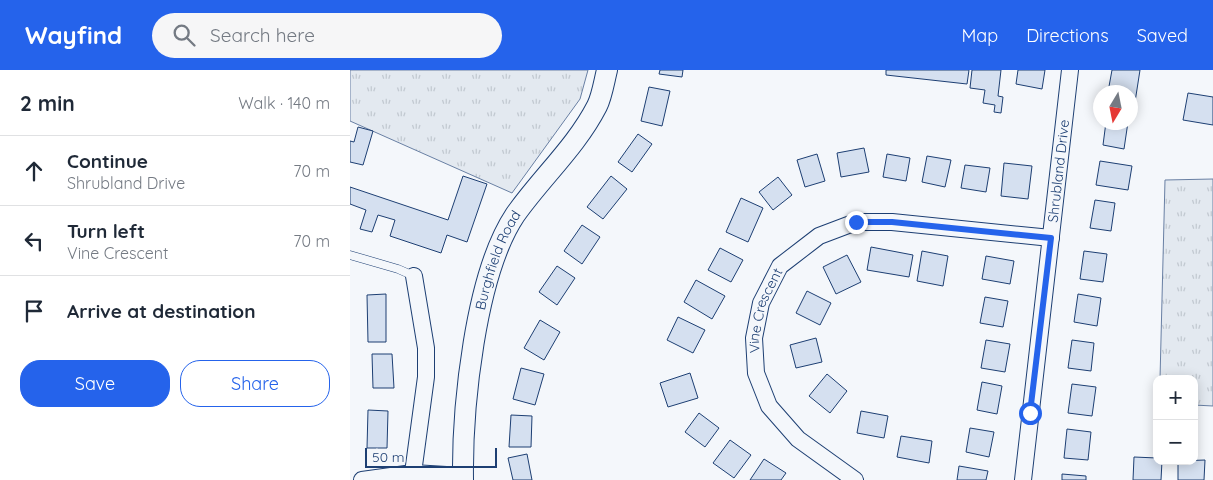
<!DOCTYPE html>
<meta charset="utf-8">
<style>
:root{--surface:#fff;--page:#f6f6f7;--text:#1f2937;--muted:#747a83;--line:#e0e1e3;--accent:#2563eb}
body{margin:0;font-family:Quicksand,sans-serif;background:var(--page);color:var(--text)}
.controls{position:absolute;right:15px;bottom:15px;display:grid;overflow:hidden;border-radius:10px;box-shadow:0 2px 12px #0003}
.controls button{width:45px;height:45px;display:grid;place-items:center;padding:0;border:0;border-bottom:1px solid var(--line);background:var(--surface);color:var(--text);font:25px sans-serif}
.compass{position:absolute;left:743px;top:15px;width:45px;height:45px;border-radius:50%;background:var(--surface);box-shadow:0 2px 12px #0003;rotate:190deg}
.scale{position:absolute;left:15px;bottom:12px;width:132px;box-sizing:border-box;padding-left:5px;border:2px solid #1d3f73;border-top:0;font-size:14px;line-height:18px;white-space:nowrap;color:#1d3f73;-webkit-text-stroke:4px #f4f7fb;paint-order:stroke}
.stop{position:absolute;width:15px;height:15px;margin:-11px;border:4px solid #2563eb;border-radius:50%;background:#fff}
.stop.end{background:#2563eb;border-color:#fff;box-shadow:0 1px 5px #0008}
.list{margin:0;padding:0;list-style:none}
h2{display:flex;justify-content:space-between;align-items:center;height:65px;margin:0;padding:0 20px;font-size:21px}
h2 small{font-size:16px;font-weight:400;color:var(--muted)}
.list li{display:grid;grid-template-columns:32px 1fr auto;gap:15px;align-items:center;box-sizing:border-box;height:70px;padding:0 20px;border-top:1px solid var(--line)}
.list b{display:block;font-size:19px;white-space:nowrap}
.list p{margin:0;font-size:16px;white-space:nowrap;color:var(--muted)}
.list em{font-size:16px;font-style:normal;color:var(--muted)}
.actions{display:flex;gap:10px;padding:15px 20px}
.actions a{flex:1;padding:11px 0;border:1px solid var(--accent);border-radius:20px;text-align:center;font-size:18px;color:var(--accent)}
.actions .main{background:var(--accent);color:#fff}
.icon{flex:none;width:28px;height:28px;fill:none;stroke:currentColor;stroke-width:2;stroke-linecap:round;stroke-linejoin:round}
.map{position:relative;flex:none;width:863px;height:410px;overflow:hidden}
header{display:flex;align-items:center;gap:30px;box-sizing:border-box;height:70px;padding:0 25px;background:var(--accent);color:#fff}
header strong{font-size:24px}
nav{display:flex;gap:28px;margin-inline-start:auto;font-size:18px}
.search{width:350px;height:45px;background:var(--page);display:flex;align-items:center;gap:12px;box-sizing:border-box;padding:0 18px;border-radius:28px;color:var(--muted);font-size:19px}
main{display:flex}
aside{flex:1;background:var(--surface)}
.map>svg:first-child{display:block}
.park{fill:url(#park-tufts);stroke:#687fa3}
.building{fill:#d5e0f0;stroke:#1d3f73}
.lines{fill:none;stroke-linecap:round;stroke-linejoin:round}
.service-casing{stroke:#1d3f73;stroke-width:9}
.minor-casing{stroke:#1d3f73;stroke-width:18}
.tertiary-casing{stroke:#1d3f73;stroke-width:22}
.service{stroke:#f4f7fb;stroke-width:8}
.minor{stroke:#f4f7fb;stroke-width:16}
.tertiary{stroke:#f4f7fb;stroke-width:20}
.route{stroke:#2563eb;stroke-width:6}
.labels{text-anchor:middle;stroke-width:4;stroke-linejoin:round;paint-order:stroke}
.street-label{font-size:14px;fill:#1d3f73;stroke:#f4f7fb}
</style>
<header>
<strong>Wayfind</strong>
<div class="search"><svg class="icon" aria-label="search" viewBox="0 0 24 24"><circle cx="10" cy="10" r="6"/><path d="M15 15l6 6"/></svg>Search here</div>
<nav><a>Map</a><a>Directions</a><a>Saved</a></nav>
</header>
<main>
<aside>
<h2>2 min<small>Walk · 140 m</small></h2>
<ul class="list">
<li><svg class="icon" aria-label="ahead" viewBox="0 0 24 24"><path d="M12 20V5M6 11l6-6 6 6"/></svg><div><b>Continue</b><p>Shrubland Drive</p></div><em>70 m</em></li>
<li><svg class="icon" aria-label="left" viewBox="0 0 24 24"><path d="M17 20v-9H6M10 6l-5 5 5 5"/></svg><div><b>Turn left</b><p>Vine Crescent</p></div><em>70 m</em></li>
<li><svg class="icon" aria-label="arrive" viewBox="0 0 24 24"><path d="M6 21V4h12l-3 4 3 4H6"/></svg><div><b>Arrive at destination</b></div></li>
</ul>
<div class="actions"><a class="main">Save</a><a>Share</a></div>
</aside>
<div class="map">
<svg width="863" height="410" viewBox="0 0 863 410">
<defs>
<pattern id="park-tufts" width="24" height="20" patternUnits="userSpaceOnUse" patternTransform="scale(1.25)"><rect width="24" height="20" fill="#e3e9f0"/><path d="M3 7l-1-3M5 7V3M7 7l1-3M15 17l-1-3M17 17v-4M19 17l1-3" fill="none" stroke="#c2c9d1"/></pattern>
</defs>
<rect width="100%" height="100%" fill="#f4f7fb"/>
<!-- park -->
<g class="park">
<polygon points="0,0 238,0 230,29 162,123 0,51"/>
<polygon points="863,109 863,336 844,335 844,309 810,309 815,110"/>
</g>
<!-- building -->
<g class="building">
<polygon points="310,0 333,0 332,7 309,4"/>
<polygon points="536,0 619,0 617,14 536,5"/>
<polygon points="622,0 651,0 648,26 653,27 651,43 644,42 645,35 633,33 635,20 620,18"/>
<polygon points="668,0 695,0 692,19 666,14"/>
<polygon points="762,0 790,0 785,32 780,31 780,22 758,22"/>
<polygon points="299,17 320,21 312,56 291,51"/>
<polygon points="838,23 863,27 863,55 833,50"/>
<polygon points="756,52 778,52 774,79 753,75"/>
<polygon points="8,57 23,61 13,95 0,92 0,71 4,72"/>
<polygon points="288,64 302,74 282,102 268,92"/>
<polygon points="514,78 519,102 491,107 487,83"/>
<polygon points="467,84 475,111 455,117 447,90"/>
<polygon points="537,84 560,88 556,111 533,107"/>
<polygon points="577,86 601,90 595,117 572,112"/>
<polygon points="750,91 782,96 778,120 746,115"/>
<polygon points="654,93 682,96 678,129 651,126"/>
<polygon points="615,95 640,98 636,122 611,118"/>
<polygon points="113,106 137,114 117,172 97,165 91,183 40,166 45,150 28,145 22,162 10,159 16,140 0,134 0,117 98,150"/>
<polygon points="261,106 277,119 253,149 237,137"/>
<polygon points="428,107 442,125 423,140 409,122"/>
<polygon points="391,128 413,138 398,172 376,162"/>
<polygon points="745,130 765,133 761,161 740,158"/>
<polygon points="232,155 250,167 232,194 214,181"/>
<polygon points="521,177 563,185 559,207 517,200"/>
<polygon points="370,178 393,190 381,212 358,200"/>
<polygon points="572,181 598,186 593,216 567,211"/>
<polygon points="734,181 757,184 753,212 730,209"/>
<polygon points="497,185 511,212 486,224 473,197"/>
<polygon points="636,186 664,191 660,214 632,209"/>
<polygon points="207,196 225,208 207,235 189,222"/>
<polygon points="346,210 375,226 362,249 334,232"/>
<polygon points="457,221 481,233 470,255 446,243"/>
<polygon points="36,224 36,272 18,272 17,225"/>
<polygon points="728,224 751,228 747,256 724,252"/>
<polygon points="635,227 658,231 653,257 630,253"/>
<polygon points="328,247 355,260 343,283 317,270"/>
<polygon points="190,250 210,262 194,290 174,278"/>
<polygon points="466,268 472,292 446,298 440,275"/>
<polygon points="636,270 660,274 655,302 631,298"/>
<polygon points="722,270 744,273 741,301 718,298"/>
<polygon points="22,284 42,284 44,318 23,318"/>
<polygon points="171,298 194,304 185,335 163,329"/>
<polygon points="340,303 348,328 318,337 310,313"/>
<polygon points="477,304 497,321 480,343 459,326"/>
<polygon points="632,312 652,316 647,344 627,340"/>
<polygon points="722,314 746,317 742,346 718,343"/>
<polygon points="18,340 38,341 37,378 17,378"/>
<polygon points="511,341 538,346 534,368 507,363"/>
<polygon points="349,343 369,358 355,377 335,362"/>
<polygon points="161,345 182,346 181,377 159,377"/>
<polygon points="620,358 644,362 639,387 616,382"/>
<polygon points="717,359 741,362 738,390 714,388"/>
<polygon points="551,366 582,371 579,393 547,387"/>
<polygon points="380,370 401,385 384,408 363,393"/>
<polygon points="177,384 182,410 163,410 158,388"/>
<polygon points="784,387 807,388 807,391 812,391 811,410 783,410"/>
<polygon points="414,389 436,403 431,410 400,410"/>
<polygon points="855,390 854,410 828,410 828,391"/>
<polygon points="609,396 638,401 636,410 607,410"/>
<polygon points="712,404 736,406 736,410 712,410"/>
</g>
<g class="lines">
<defs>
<polyline id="service" points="0,185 48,199 64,206"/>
<g id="minor">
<polyline points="63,403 76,307 76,278 64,206"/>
<polyline points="12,410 63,403 113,406"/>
<path id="s1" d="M505 410 448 369 419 336 406 303 404 268 411 233 430 196 469 166 506 152H542L701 168"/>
<path id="s2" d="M673 410 720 0"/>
</g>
<g id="tertiary">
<path id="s3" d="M113 410C112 338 125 205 165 145 191 108 226 77 247 36 252 26 254 12 257 0"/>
</g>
</defs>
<!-- service casing -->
<use href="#service" class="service-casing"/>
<!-- minor casing -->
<use href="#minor" class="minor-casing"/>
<!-- tertiary casing -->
<use href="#tertiary" class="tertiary-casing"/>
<!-- service -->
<use href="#service" class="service"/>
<!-- minor -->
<use href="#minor" class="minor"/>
<!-- tertiary -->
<use href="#tertiary" class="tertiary"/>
</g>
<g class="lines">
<!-- route -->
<polyline class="route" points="506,152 542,152 701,168 680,343"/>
</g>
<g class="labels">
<!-- street labels -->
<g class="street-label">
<text dy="5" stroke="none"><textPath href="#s2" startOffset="311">Shrubland Drive</textPath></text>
<text dy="5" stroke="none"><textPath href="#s3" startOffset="224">Burghfield Road</textPath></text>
<text dy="5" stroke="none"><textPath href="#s1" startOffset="214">Vine Crescent</textPath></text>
</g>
</g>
</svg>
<div class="controls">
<button>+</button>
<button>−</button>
</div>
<svg class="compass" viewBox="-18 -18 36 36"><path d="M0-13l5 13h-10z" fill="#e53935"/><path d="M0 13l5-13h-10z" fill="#747a83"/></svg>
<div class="scale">50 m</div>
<div class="stop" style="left:680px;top:343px"></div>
<div class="stop end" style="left:506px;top:152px"></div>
</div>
</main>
